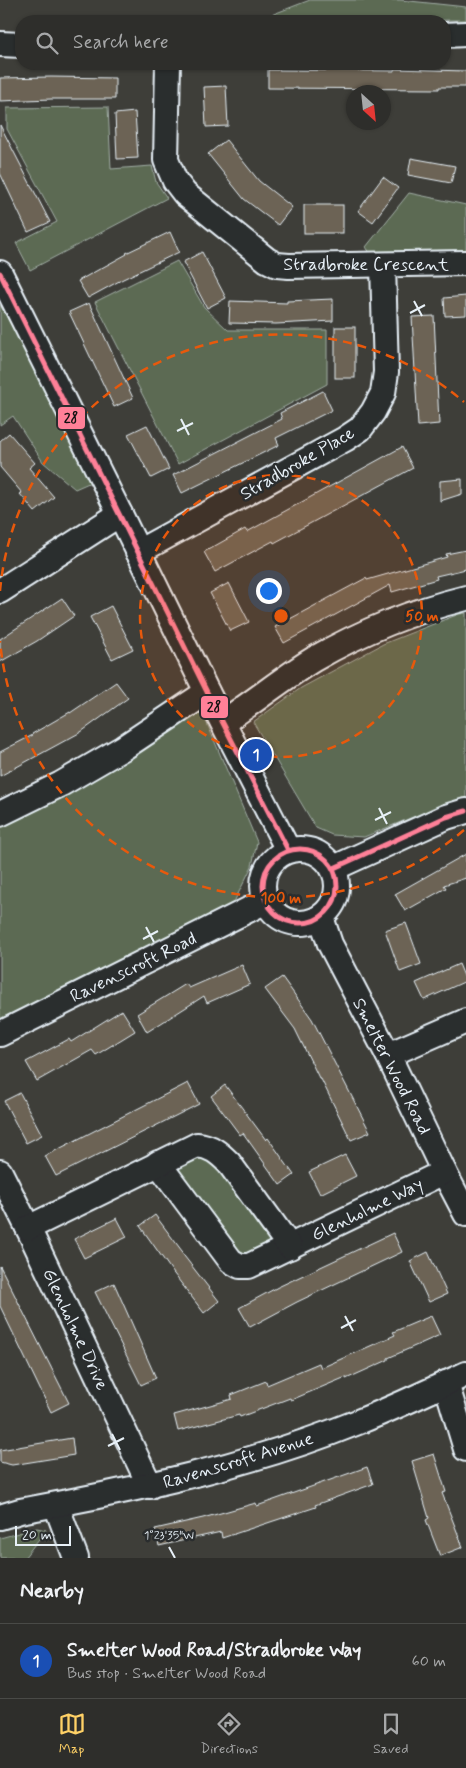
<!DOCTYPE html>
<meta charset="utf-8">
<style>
:root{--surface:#2e2e2b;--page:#3a3a37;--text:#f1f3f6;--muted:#a7a8a9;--line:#494a47;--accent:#ffd166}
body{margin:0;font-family:Mynerve,sans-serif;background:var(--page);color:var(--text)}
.compass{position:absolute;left:346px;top:85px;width:45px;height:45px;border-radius:50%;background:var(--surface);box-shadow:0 1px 4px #0004;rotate:153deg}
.scale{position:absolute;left:15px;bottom:12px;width:56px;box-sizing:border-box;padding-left:5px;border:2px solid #e8f1f8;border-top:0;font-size:14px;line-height:18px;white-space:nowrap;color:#e8f1f8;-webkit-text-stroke:4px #2a2d2e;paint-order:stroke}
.you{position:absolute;left:268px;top:590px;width:18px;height:18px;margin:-12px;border:4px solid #fff;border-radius:50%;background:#1a73e8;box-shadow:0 0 0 8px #1a73e833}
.badge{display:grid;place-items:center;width:32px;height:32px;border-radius:50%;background:var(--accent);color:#fff;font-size:16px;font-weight:700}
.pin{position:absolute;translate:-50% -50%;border:2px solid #fff;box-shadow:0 1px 5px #0006}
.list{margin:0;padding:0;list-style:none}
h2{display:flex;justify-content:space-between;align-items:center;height:65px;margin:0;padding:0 20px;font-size:21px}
h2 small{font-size:16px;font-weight:400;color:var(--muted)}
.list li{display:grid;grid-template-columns:32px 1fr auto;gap:15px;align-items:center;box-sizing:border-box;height:75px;padding:0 20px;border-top:1px solid var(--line)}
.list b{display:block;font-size:19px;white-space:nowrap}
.list p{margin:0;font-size:16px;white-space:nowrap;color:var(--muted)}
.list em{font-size:16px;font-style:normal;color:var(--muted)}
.icon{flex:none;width:28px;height:28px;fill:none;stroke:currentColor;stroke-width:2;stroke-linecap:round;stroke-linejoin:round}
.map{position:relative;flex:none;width:466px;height:1558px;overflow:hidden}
.search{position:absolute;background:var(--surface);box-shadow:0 1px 4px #0004;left:15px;right:15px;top:15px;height:55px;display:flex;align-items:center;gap:12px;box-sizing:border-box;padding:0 18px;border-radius:20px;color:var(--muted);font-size:19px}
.sheet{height:140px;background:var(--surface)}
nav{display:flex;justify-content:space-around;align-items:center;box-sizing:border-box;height:70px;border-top:1px solid var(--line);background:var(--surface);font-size:14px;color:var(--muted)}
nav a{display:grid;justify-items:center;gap:2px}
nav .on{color:var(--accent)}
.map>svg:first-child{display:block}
.green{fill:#5c6b53;stroke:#a2aea6}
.building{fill:#6c6454;stroke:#e8f1f8}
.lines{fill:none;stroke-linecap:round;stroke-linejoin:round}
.minor-casing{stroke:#e8f1f8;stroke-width:28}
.minor{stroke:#2a2d2e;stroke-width:24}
.bus-1-casing{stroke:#2a2d2e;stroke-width:9}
.bus-1{stroke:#ff8098;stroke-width:5}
.ticks{fill:none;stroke:#e8f1f8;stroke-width:2}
.ring{fill:none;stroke:#e8590c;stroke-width:2.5;stroke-dasharray:9 6}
.labels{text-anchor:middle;stroke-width:5;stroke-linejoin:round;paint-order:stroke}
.street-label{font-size:18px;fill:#e8f1f8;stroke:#2a2d2e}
.ticks-label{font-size:12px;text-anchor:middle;fill:#e8f1f8;stroke:#2a2d2e;stroke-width:5;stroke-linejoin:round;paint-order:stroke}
.centre{fill:#e8590c;stroke:#2a2d2e;stroke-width:2.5}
.ring-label{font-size:15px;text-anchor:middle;font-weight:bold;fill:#e8590c;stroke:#2a2d2e;stroke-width:5;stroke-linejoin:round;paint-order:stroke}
.line-badge{stroke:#2a2d2e;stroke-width:2}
.pale-badge-label{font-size:14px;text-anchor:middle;font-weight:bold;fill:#111}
</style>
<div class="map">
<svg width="466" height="1558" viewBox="0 0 466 1558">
<rect width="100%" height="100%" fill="#3e3e39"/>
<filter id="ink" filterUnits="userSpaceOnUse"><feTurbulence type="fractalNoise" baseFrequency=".02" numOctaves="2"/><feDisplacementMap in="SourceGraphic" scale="10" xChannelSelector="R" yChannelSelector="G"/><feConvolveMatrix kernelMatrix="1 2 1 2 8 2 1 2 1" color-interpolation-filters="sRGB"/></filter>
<g filter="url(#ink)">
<!-- green -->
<g class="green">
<polygon points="310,0 400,0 466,7 466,20 273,21 271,15"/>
<polygon points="108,107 111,169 152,166 156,182 167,198 30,270 16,243 57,222 7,129 7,108"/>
<polygon points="409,193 466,205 466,256 373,257 366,247"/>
<polygon points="177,261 204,307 228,330 327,330 327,384 178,464 95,302"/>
<polygon points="0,305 18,337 91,482 75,489 43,462 13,416 0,425"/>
<polygon points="466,613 466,800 413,817 364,837 332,835 316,828 253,722 301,688 383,644 459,614"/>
<polygon points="201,709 257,842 252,866 233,904 0,1025 0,822"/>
<path d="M191 1155 214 1159 270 1236C271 1250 252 1254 241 1259L178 1176 180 1164Z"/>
<polygon points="37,1528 46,1530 24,1558 0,1558 0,1538"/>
</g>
<!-- building -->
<g class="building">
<polygon points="394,69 466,71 466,87 439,87 439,89 268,88 268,70 394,71"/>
<polygon points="51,77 115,78 115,99 51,99 0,101 0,78"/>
<polygon points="226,86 228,126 206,127 204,87"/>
<polygon points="135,112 138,158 117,159 115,114"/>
<polygon points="0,125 50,222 28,232 0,173"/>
<polygon points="226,140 259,181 292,207 278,225 244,199 208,154"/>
<polygon points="411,158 455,166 451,183 408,175"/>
<polygon points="383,177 398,188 373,222 358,211"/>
<rect x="304" y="205" width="39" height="28"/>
<polygon points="170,232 179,252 123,279 88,298 78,281 127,254 126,253"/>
<polygon points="202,252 226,298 207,308 183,262"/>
<polygon points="466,296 466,315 445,316 444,298"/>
<polygon points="333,299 333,321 276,324 229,323 230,301 287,303 287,301"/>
<polygon points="89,303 133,398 114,407 69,312"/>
<polygon points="434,316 439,424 418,426 412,317"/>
<rect x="335" y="327" width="20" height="51"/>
<polygon points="323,391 332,410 276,438 279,445 182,493 173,475 282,419 280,413"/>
<polygon points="147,425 169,469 151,478 128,434"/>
<polygon points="9,433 35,463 29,468 54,497 35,512 20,494 22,493 0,467 0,441"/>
<polygon points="402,447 413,468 274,543 273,541 215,572 204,552 245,529 247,532"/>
<polygon points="462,479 462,494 440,501 440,481"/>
<polygon points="466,550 466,569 436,576 437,579 392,592 390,585 284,643 275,627 366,578 367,580 447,557 446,554"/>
<polygon points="229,583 249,622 230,631 210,593"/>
<polygon points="62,598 74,616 37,641 0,662 0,639"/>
<polygon points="111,606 133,649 112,659 90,617"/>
<polygon points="116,682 128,698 81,732 0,776 0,752 33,735 32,734 70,712 70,713"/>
<polygon points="466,854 466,878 444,885 446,888 405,911 395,894"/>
<polygon points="406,923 421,964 400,972 385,930"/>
<polygon points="459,964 466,981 424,1000 416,983"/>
<polygon points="242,965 250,984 207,1003 204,996 147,1032 137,1014 186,984 189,988"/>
<polygon points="282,977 312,1019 370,1132 351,1140 321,1079 320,1080 295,1029 265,989"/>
<polygon points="122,1010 135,1031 96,1055 92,1050 37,1081 26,1062 69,1039 71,1042"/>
<polygon points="188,1083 199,1104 56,1176 45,1156"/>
<polygon points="225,1085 266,1140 268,1138 294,1175 280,1185 243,1133 240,1135 211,1096"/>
<polygon points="20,1093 42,1135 26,1143 4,1101"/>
<polygon points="345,1155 356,1176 320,1194 309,1172"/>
<polygon points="155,1215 182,1251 181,1252 219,1301 204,1313 174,1274 140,1226"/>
<polygon points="117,1218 127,1237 84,1258 74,1239"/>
<polygon points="393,1233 402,1252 297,1302 250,1327 239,1308 278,1287"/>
<polygon points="428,1252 447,1294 429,1302 410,1261"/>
<polygon points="0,1266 69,1403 51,1412 0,1306"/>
<polygon points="114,1283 156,1378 141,1385 95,1292"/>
<polygon points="431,1316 440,1335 388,1358 388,1360 346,1379 346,1377 291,1400 290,1398 240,1417 239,1415 178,1431 174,1415 232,1399 231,1395 266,1381 267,1385 319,1363 321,1368 395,1335 393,1332"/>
<polygon points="72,1438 74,1455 12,1465 0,1462 0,1450"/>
<polygon points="434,1454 446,1492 442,1493 463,1547 440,1556 426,1520 429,1518 412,1461"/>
<polygon points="367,1467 373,1484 315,1505 316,1507 222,1538 221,1532 159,1546 155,1529 203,1518 256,1503 257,1506"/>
</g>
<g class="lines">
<defs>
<g id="minor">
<polyline points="445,35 466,34"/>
<polyline points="0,44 21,45"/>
<polyline points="168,64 166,160 175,181 185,194 267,260 277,265 289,266 466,263"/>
<polyline points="0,273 120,514 207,692 288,850"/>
<polyline points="138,552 345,439 360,429 373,412 383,393 386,372 383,265"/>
<polyline points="0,591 120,514"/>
<path d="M223 722C254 702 283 678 314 659 361 632 413 611 466 598"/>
<polyline points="0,814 61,784 123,748 207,692"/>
<circle cx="300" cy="886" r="37"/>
<polyline points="334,868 446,817 466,811"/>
<polyline points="321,917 330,944 388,1055 444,1172 466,1214"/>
<polyline points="0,1034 266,901"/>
<polyline points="388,1055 466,1021"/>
<polyline points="158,1163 231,1261 240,1266 249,1266 444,1172"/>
<polyline points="0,1172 28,1228 150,1486"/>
<path d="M28 1228 197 1145C211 1146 219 1153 229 1163L290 1247"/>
<polyline points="446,1383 466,1449"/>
<polyline points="56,1505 76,1558"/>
<path d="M0 1517 20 1511C135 1490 249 1466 358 1422 394 1408 430 1391 466 1374"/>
</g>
</defs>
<!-- minor casing -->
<use href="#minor" class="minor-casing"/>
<!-- minor -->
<use href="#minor" class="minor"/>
<defs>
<g id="bus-1">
<polyline points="0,273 207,692 288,850"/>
<circle cx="300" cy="886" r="37"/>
<polyline points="334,868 446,817 466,811"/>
</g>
</defs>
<!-- bus-1 casing -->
<use href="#bus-1" class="bus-1-casing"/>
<!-- bus-1 -->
<use href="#bus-1" class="bus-1"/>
</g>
</g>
<!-- ticks -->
<path class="ticks" d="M414 301 422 316M410 313 425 305M181 419 189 435M177 431 193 423M379 808 387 824M375 820 391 812M146 927 154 942M143 939 158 931M345 1316 353 1331M341 1328 356 1320M112 1434 120 1450M108 1446 124 1438M169 1547 175 1558"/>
<!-- distance rings -->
<circle cx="281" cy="616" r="141" fill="#e8590c" fill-opacity=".12"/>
<g class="ring">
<circle cx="281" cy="616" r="141"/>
<path d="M464 830A282 282 0 0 1 0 641M0 591A282 282 0 0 1 464 402"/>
</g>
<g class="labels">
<!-- street labels -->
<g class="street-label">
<text x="366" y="270">Stradbroke Crescent</text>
<text transform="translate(297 463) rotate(-30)" y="6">Stradbroke Place</text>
<text transform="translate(133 967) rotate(-26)" y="6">Ravenscroft Road</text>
<text transform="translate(392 1066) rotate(63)" y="6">Smelter Wood Road</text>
<text transform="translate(367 1209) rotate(-26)" y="6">Glenholme Way</text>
<text transform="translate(76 1329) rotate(65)" y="6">Glenholme Drive</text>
<text transform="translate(238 1460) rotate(-17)" y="6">Ravenscroft Avenue</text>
</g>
</g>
<g class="ticks-label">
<text x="169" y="1539">1°23'35"W</text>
</g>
<circle cx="281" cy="616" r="8" class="centre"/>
<g class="ring-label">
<text x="422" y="621">50 m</text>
<text x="281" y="903">100 m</text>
</g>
<g class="line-badge">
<rect x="57" y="406" width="29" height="24" rx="5" fill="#ff8098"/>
<rect x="200" y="695" width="29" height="24" rx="5" fill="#ff8098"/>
</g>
<g class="pale-badge-label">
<text x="71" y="422">28</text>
<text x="214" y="711">28</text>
</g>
</svg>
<svg class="compass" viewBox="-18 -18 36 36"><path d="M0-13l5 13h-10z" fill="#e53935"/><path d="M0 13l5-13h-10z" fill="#a7a8a9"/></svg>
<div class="scale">20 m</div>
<div class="you"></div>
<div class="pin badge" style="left:256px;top:755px;background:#1a4fb4">1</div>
<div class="search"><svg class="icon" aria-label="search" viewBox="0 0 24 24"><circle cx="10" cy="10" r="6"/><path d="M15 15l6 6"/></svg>Search here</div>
</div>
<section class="sheet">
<h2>Nearby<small></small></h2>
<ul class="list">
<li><span class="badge" style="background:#1a4fb4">1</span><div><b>Smelter Wood Road/Stradbroke Way</b><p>Bus stop · Smelter Wood Road</p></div><em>60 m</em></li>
</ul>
</section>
<nav>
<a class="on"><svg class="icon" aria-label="map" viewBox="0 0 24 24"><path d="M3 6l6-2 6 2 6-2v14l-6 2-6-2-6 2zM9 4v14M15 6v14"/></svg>Map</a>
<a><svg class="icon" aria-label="directions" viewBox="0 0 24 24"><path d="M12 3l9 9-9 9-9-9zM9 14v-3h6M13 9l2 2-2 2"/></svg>Directions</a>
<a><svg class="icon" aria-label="saved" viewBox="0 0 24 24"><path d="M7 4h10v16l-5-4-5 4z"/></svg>Saved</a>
</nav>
